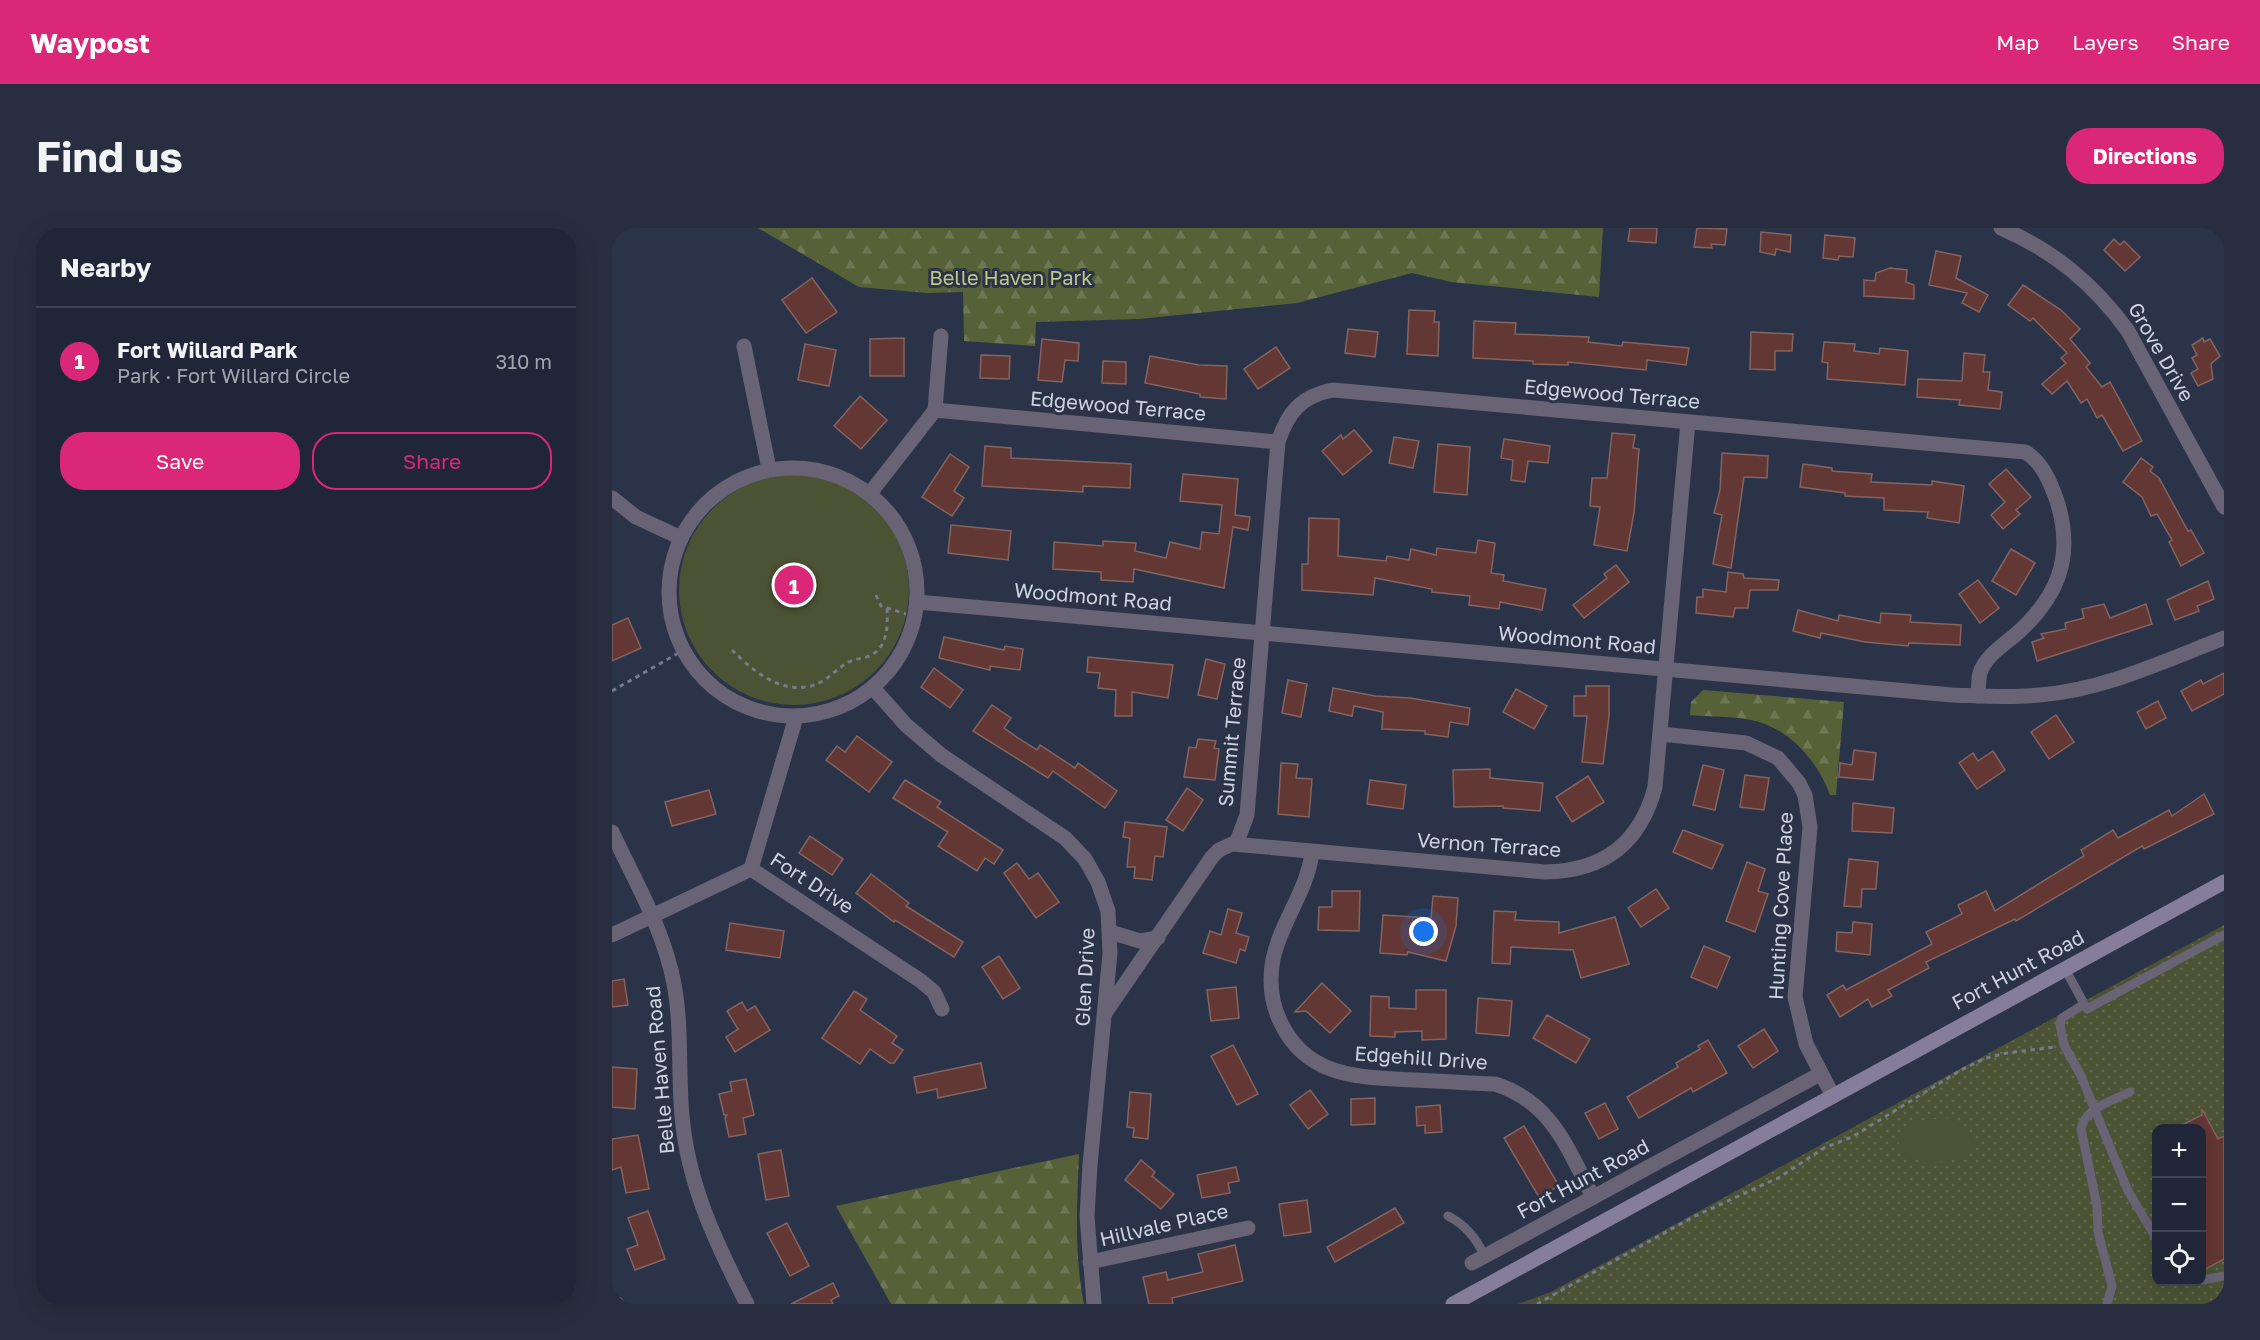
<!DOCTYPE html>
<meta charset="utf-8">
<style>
:root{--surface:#202637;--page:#282e3f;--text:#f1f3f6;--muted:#a2a5ad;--line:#3d4352;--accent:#db2777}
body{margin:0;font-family:"Golos Text",sans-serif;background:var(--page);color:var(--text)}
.controls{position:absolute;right:18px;bottom:18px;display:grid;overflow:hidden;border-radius:12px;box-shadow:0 6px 24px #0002}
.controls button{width:54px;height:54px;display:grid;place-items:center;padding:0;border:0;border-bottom:2px solid var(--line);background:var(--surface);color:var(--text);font:30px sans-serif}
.you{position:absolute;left:812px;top:704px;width:21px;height:21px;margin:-15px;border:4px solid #fff;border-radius:50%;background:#1a73e8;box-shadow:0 0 0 9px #1a73e833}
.badge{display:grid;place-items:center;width:39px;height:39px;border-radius:50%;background:var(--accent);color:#fff;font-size:20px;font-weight:700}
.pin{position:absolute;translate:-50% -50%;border:3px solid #fff;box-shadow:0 2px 6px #0006}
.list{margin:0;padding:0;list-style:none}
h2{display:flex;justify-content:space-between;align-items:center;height:78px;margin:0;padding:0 24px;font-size:26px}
h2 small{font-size:20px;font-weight:400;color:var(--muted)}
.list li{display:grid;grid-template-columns:39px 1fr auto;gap:18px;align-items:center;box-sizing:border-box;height:108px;padding:0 24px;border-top:2px solid var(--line)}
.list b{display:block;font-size:22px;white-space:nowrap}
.list p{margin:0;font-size:20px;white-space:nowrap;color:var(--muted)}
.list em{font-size:20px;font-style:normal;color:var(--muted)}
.actions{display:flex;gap:12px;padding:18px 24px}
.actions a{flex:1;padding:14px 0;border:2px solid var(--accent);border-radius:24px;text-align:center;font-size:21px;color:var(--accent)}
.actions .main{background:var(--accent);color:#fff}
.icon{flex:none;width:33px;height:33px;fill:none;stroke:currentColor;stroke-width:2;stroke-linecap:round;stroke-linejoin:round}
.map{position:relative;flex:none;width:1612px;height:1076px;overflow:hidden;border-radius:24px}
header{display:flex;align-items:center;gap:36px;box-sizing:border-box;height:84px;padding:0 30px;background:var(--accent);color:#fff}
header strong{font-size:28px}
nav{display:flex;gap:33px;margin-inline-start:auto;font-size:21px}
.intro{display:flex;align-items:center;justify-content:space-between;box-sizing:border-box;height:144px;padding:0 36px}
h1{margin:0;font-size:42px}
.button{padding:15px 27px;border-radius:24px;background:var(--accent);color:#fff;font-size:21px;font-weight:700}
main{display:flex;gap:36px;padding:0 36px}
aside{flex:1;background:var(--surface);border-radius:24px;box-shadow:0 6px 24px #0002}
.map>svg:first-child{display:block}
.grass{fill:url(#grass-dots);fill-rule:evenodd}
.forest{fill:url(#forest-firs)}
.park{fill:#4b5334}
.building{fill:#633734;stroke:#836461;stroke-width:1.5}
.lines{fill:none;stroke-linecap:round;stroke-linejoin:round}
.path{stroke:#747c8e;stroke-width:3;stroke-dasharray:4.5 4.5;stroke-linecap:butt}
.lane{stroke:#686375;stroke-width:9}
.street{stroke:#686375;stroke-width:15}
.secondary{stroke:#857d99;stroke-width:15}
.labels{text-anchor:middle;stroke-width:6;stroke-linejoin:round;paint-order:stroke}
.park-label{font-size:20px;fill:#b8ca84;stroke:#2b3349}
.street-label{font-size:20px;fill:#cdd3e1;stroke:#2b3349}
</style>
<header>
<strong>Waypost</strong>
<nav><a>Map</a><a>Layers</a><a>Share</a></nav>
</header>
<div class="intro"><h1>Find us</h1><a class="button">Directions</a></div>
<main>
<aside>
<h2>Nearby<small></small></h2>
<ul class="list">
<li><span class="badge">1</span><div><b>Fort Willard Park</b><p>Park · Fort Willard Circle</p></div><em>310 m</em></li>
</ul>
<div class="actions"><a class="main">Save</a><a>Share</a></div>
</aside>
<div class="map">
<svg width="1612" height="1076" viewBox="0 0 1612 1076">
<defs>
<pattern id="grass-dots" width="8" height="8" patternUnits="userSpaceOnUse" patternTransform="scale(1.5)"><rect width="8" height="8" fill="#4b5334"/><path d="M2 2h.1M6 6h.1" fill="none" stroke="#646b51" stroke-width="1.8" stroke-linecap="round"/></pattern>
<pattern id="forest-firs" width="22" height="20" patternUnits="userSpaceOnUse" patternTransform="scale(1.5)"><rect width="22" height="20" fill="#576137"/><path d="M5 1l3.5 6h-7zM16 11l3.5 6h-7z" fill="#6e7754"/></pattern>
</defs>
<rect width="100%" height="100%" fill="#2b3349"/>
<!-- grass -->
<path class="grass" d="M1612 697V1076H906L939 1064ZM1544 900H1590V1054H1544Z"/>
<!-- forest -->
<g class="forest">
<polygon points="146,0 991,0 987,69 839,54 800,45 685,75 527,91 424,94 423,118 352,113 351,64 315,65 247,59"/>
<path d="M1091 462 1232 474 1224 567H1218C1206 533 1176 499 1139 492 1120 488 1098 489 1078 487L1079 474Z"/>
<path d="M467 926C465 976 462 1027 472 1076H279L224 978Z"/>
</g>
<!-- park -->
<g class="park">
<circle cx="182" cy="362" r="115"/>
<path d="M1334 890C1352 896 1370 906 1357 926 1335 935 1316 937 1294 929L1285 912C1294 893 1315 892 1334 890Z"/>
</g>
<!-- building -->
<g class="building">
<polygon points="1018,0 1045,0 1044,15 1016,13"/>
<polygon points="1085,0 1115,1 1113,17 1099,16 1100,20 1082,19"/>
<polygon points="1149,4 1179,7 1178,24 1164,21 1163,27 1148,24"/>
<polygon points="1213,7 1243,10 1241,29 1227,28 1226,32 1211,30"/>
<polygon points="1502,11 1508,17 1512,13 1528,29 1513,43 1492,22"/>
<polygon points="1324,23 1349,28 1344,50 1376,67 1367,84 1350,75 1355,65 1317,57"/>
<polygon points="1278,40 1295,42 1294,54 1302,57 1302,71 1252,68 1252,52 1263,53 1264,45"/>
<polygon points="200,50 225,84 194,105 170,72"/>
<polygon points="1411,57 1449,82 1468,101 1458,111 1478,135 1474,139 1490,159 1498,154 1530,213 1511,223 1490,187 1485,190 1475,171 1469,175 1455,153 1440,166 1430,156 1454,135 1449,130 1455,125 1421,90 1418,93 1396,77"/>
<polygon points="797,82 823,83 822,94 827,94 826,128 795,126"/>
<polygon points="862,93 904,95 903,106 977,109 976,114 1010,118 1011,114 1077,120 1074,137 1035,132 1034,142 956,134 956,137 921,136 921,133 861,130"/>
<polygon points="736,101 766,104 763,129 733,125"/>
<polygon points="1139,104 1181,106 1180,123 1163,123 1163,142 1138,141"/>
<polygon points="292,110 292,148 258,148 258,111"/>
<polygon points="1591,110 1592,114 1598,111 1608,128 1599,136 1601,151 1586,158 1579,145 1586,141 1580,130 1585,127 1580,117"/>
<polygon points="430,111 467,115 466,133 453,132 450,154 426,152"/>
<polygon points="1212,114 1243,116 1242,123 1267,126 1268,120 1296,123 1293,157 1215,151 1216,135 1210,134"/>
<polygon points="193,116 224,122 217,158 186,152"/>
<polygon points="664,119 678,140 646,161 632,141"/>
<polygon points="1352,125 1373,127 1371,144 1378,144 1376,162 1390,164 1388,181 1347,177 1348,172 1305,169 1306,151 1350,153"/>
<polygon points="369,127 398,128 397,151 368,150"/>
<polygon points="538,128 587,137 615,138 614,171 588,169 588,166 533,155"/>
<polygon points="491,133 514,134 514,156 490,155"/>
<polygon points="248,168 275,192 249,221 222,198"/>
<polygon points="742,202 760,223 731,247 710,223 729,207 731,211"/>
<polygon points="1000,205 1023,207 1021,220 1027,221 1022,285 1015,323 982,317 988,279 978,278 980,250 995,250"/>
<polygon points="782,209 807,213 801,240 777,235"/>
<polygon points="892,211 938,218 936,235 916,233 913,254 899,252 901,232 889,230"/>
<polygon points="826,216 858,219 855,267 822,264"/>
<polygon points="373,218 399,220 399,230 519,236 518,260 471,258 471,264 370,258"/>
<polygon points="1110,225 1156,228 1155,250 1132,249 1119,340 1101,336 1110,287 1102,285 1108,262"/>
<polygon points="338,226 357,239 342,263 352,270 340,288 310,269"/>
<polygon points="1529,230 1541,239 1538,243 1547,250 1576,303 1579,302 1592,325 1569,338 1557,314 1560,312 1545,286 1539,288 1530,269 1511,254"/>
<polygon points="1191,236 1220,240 1220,243 1260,246 1259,254 1320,257 1320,253 1352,258 1347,295 1315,290 1316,284 1272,282 1272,270 1233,268 1233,265 1188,259"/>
<polygon points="1394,241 1419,269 1404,282 1408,286 1391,301 1379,287 1393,274 1377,256"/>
<polygon points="571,246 626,251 623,287 638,289 636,302 621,299 612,360 522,341 521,354 489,352 489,344 441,341 442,314 491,318 491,313 524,315 523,323 554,330 558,314 588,321 590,304 607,306 610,277 568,273"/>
<polygon points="697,290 727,291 726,328 774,333 775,328 797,332 799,321 824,327 825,320 864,325 866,312 883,315 879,345 892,347 891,353 934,361 930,382 888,374 887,381 857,377 858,368 820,364 820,361 763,350 761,367 690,362 690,336 696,336"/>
<polygon points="339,297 399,303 396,332 336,325"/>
<polygon points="1399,321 1423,335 1404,367 1380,353"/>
<polygon points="1004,337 1017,354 972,390 961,377 995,350 992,346"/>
<polygon points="1116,344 1131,346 1132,350 1167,352 1166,362 1138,362 1136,380 1123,380 1121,389 1084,385 1085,369 1091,369 1091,361 1114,364"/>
<polygon points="1366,352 1387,380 1368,395 1347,366"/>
<polygon points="1596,353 1602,371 1585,378 1587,383 1563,392 1555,372"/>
<polygon points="1492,376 1498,390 1534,376 1540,396 1425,433 1420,414 1432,410 1429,406 1454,401 1453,395 1472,390 1470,381"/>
<polygon points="1186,382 1226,393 1227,387 1268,395 1269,385 1299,387 1298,394 1349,397 1348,417 1297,415 1296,418 1253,414 1209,405 1208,410 1181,403"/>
<polygon points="16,390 29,420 0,433 0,397"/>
<polygon points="332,409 392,422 393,418 411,421 408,442 378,438 378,442 327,430"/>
<polygon points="476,429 561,437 556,470 520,464 520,488 503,488 504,462 486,460 488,445 475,444"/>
<polygon points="594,431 613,436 605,471 586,467"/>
<polygon points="322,440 351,462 338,480 309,459"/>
<polygon points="1612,445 1612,466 1580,483 1569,463 1589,452 1591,456"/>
<polygon points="676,452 695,456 689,489 670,485"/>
<polygon points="974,458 997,458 997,488 991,536 970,534 975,488 962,488 962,468 974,468"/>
<polygon points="721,460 763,468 798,470 858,480 856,497 838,494 836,509 813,506 813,503 770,501 771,484 742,478 740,488 717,483"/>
<polygon points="904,461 935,478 922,501 891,484"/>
<polygon points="1546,473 1554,490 1534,501 1525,484"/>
<polygon points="380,477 399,490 392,500 406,510 425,522 428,517 463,540 466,535 505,563 493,580 441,543 436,550 361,503"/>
<polygon points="1444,487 1462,514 1437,531 1419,504"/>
<polygon points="245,508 280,534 257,564 214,532 225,518 233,524"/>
<polygon points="586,511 604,513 602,520 607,521 603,552 572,549 577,519 584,520"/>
<polygon points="1242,522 1264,525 1261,552 1227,549 1228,535 1240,537"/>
<polygon points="1381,523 1393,542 1365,561 1347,535 1361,525 1366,533"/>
<polygon points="669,535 686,536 684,550 700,551 697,589 666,586"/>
<polygon points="1091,537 1112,542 1103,582 1081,577"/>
<polygon points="878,541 878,550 931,555 928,583 891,580 891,578 842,579 841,542"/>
<polygon points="1133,547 1157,550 1152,582 1128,579"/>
<polygon points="976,548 992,574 960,594 944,569"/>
<polygon points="293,552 329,574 325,579 391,622 382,636 373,630 365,643 326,618 336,604 281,570"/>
<polygon points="758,552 794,557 791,581 755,576"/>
<polygon points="575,560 591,572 571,603 554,592"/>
<polygon points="97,562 104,586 60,598 53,574"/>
<polygon points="1592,566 1602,586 1532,621 1530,618 1404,693 1403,691 1314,734 1317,740 1276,762 1280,768 1260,779 1256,771 1228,789 1215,767 1231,757 1234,762 1320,716 1314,704 1350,686 1346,677 1374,663 1383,683 1472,628 1469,622 1501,602 1506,610 1557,582 1560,588"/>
<polygon points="1241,575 1282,580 1280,605 1240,603"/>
<polygon points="513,594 555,599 551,629 543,628 540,652 522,650 523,639 515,639 518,610 511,609"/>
<polygon points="1071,602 1111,617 1100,641 1061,624"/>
<polygon points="198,608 231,631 220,647 187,625"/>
<polygon points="1237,631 1266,634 1264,661 1250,661 1249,679 1232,678"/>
<polygon points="1135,634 1153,641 1146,663 1156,666 1143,704 1114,693"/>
<polygon points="405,635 417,651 426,645 447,674 424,690 392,645"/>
<polygon points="259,646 297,675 294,678 351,714 342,729 283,692 282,694 244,665"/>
<polygon points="1044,661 1057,680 1029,699 1016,680"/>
<polygon points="720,663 748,663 747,703 706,702 707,679 720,679"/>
<polygon points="821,668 846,670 844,698 834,733 796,724 795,727 768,725 771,687 819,690"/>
<polygon points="616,681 630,685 624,705 637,709 633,723 628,721 624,735 591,725 598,703 609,707"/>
<polygon points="882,683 904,684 903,692 947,694 947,705 1003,689 1017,736 969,750 961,722 899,719 898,736 880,735"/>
<polygon points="1241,694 1260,696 1258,727 1224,723 1225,704 1240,705"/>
<polygon points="118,695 172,703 168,730 114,722"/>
<polygon points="1092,718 1118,729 1105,760 1079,749"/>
<polygon points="387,728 408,760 391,771 370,739"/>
<polygon points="12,751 16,777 0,779 0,753"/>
<polygon points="710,755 739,783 718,805 694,783 683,784"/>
<polygon points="624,759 627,790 599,793 595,762"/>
<polygon points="804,762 834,762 834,811 810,812 810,803 783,804 783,809 758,808 759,768 777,769 777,780 804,781"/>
<polygon points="242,763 255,771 248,782 285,808 280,815 291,822 282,835 278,835 258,821 248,836 210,810"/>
<polygon points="866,770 900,773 897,808 864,805"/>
<polygon points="130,774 135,783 143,778 158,802 123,824 114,809 126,801 115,783"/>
<polygon points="935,787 978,811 964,835 921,810"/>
<polygon points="1152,801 1166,823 1141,840 1126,818"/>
<polygon points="1096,812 1115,845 1081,864 1079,860 1027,890 1015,869 1066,839 1064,835 1088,821 1086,818"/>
<polygon points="621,817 646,866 625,877 599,828"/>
<polygon points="369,835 374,860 326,870 325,861 305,865 302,849"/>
<polygon points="0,839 25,841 23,881 0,879"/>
<polygon points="134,851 142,887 131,890 134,906 117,909 113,890 115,887 112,887 107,866 120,863 118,854"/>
<polygon points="698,862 716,886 696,901 678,877"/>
<polygon points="518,864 539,866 536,911 521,909 522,900 515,899"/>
<polygon points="763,870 763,896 739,897 739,871"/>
<polygon points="993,875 1006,901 987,911 973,885"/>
<polygon points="828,877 830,904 813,905 813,897 805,898 804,879"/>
<polygon points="1590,881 1606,911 1612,908 1612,1031 1590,1043 1590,900 1564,900 1590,887"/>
<polygon points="912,898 947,958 927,969 892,910"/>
<polygon points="26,907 37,961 14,965 9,939 0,942 0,911"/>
<polygon points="169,922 177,968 154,972 146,926"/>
<polygon points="529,932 543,944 540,948 562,966 549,981 513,952"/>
<polygon points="624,939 627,953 616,955 618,965 590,970 585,947"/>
<polygon points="695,972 699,1004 672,1008 667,976"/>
<polygon points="783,980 792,995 723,1034 715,1019"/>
<polygon points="36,983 53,1031 23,1042 15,1021 26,1017 16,990"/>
<polygon points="175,995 197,1038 178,1048 155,1005"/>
<polygon points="623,1017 631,1053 560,1070 561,1076 537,1076 531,1049 554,1044 556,1052 591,1044 586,1026"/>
<polygon points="221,1055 227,1068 219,1072 221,1076 179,1076"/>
</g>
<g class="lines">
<!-- path -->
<g class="path">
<polyline points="264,367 269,378 294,386"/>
<path d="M120 422C142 444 172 469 205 456 216 451 225 441 235 435 243 430 254 431 261 426 276 417 276 395 275 380"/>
<polyline points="0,463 70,423"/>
<polyline points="925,1076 1081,989 1168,949 1212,920 1240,909 1349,842 1374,830 1395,825 1443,819"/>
<polyline points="1603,1076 1612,1073"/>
</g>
<!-- lane -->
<g class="lane">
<polyline points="1453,741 1475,781 1612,707"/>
<polyline points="1472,776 1450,790 1448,797 1452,817 1469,848 1516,963 1544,1010"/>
<path d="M836 988C854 997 865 1011 873 1029"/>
<polyline points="1590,1052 1612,1048"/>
<path d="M1495 1076 1500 1058 1486 1004 1485 978 1469 901C1473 880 1500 873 1518 864"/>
</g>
<!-- street -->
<g class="street">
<path d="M1389 0C1442 23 1482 56 1516 103L1612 279"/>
<polyline points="132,118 157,241"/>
<polyline points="323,182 666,214"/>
<circle cx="181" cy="364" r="124"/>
<polyline points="259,264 323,182 329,108"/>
<polyline points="0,270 24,289 69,310"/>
<path d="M305 374 1340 467C1369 468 1398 470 1427 467 1492 462 1552 433 1612 410"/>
<polyline points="261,460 294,497 329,527 453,610 473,631 486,654 496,683 498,725 478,937 475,988 482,1076"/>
<polyline points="1049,506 1134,515 1166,530 1187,555 1193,567 1198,599 1183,769 1194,816 1221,868"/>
<path d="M0 604C23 653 52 702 62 756 70 798 66 844 70 888 76 957 104 1015 135 1076"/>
<path d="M624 616 635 587 666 214C676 184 689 168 721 162L1413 224C1430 233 1439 256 1445 273 1463 330 1445 371 1402 408 1390 418 1373 429 1368 445 1366 452 1367 461 1366 468"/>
<path d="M700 625C695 663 669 694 661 731 657 753 659 774 668 793 694 850 747 849 801 852 828 853 855 855 883 856 940 874 955 920 981 969"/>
<polyline points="139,641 309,753 322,764 330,781"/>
<polyline points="139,641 184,489"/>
<polyline points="498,704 528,713 546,710"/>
<polyline points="0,707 139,641"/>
<path d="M493 785 600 629 607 622 620 616 933 644C991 643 1028 616 1043 559L1076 194"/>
<polyline points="478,1034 636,1000"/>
<polyline points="860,1035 1208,846"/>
<polyline points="0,1075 5,1076"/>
</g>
<!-- secondary -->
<polyline class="secondary" points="841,1076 1612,654"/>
</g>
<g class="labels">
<!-- park labels -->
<g class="park-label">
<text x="399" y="57">Belle Haven Park</text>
</g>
<!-- street labels -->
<g class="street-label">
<text transform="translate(1549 124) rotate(60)" y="7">Grove Drive</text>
<text transform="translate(1000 166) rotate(5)" y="7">Edgewood Terrace</text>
<text transform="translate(506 178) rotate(5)" y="7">Edgewood Terrace</text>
<text transform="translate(481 369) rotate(5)" y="7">Woodmont Road</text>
<text transform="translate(965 412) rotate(5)" y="7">Woodmont Road</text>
<text transform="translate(620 504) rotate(-85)" y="7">Summit Terrace</text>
<text transform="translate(877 617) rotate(4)" y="7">Vernon Terrace</text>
<text transform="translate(200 655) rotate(33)" y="7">Fort Drive</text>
<text transform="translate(1169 678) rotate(-87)" y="7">Hunting Cove Place</text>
<text transform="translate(1406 742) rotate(-28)" y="7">Fort Hunt Road</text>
<text transform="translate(473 749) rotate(-87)" y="7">Glen Drive</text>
<text transform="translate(809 830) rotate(4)" y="7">Edgehill Drive</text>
<text transform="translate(48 842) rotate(-95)" y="7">Belle Haven Road</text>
<text transform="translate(971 951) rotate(-28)" y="7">Fort Hunt Road</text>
<text transform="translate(552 997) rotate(-13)" y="7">Hillvale Place</text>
</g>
</g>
</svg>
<div class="controls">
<button>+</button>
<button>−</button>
<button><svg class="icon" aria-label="locate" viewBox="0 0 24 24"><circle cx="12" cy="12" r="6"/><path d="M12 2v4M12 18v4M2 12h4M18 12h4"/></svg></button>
</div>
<div class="you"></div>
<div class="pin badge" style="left:182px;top:357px">1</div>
</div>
</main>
